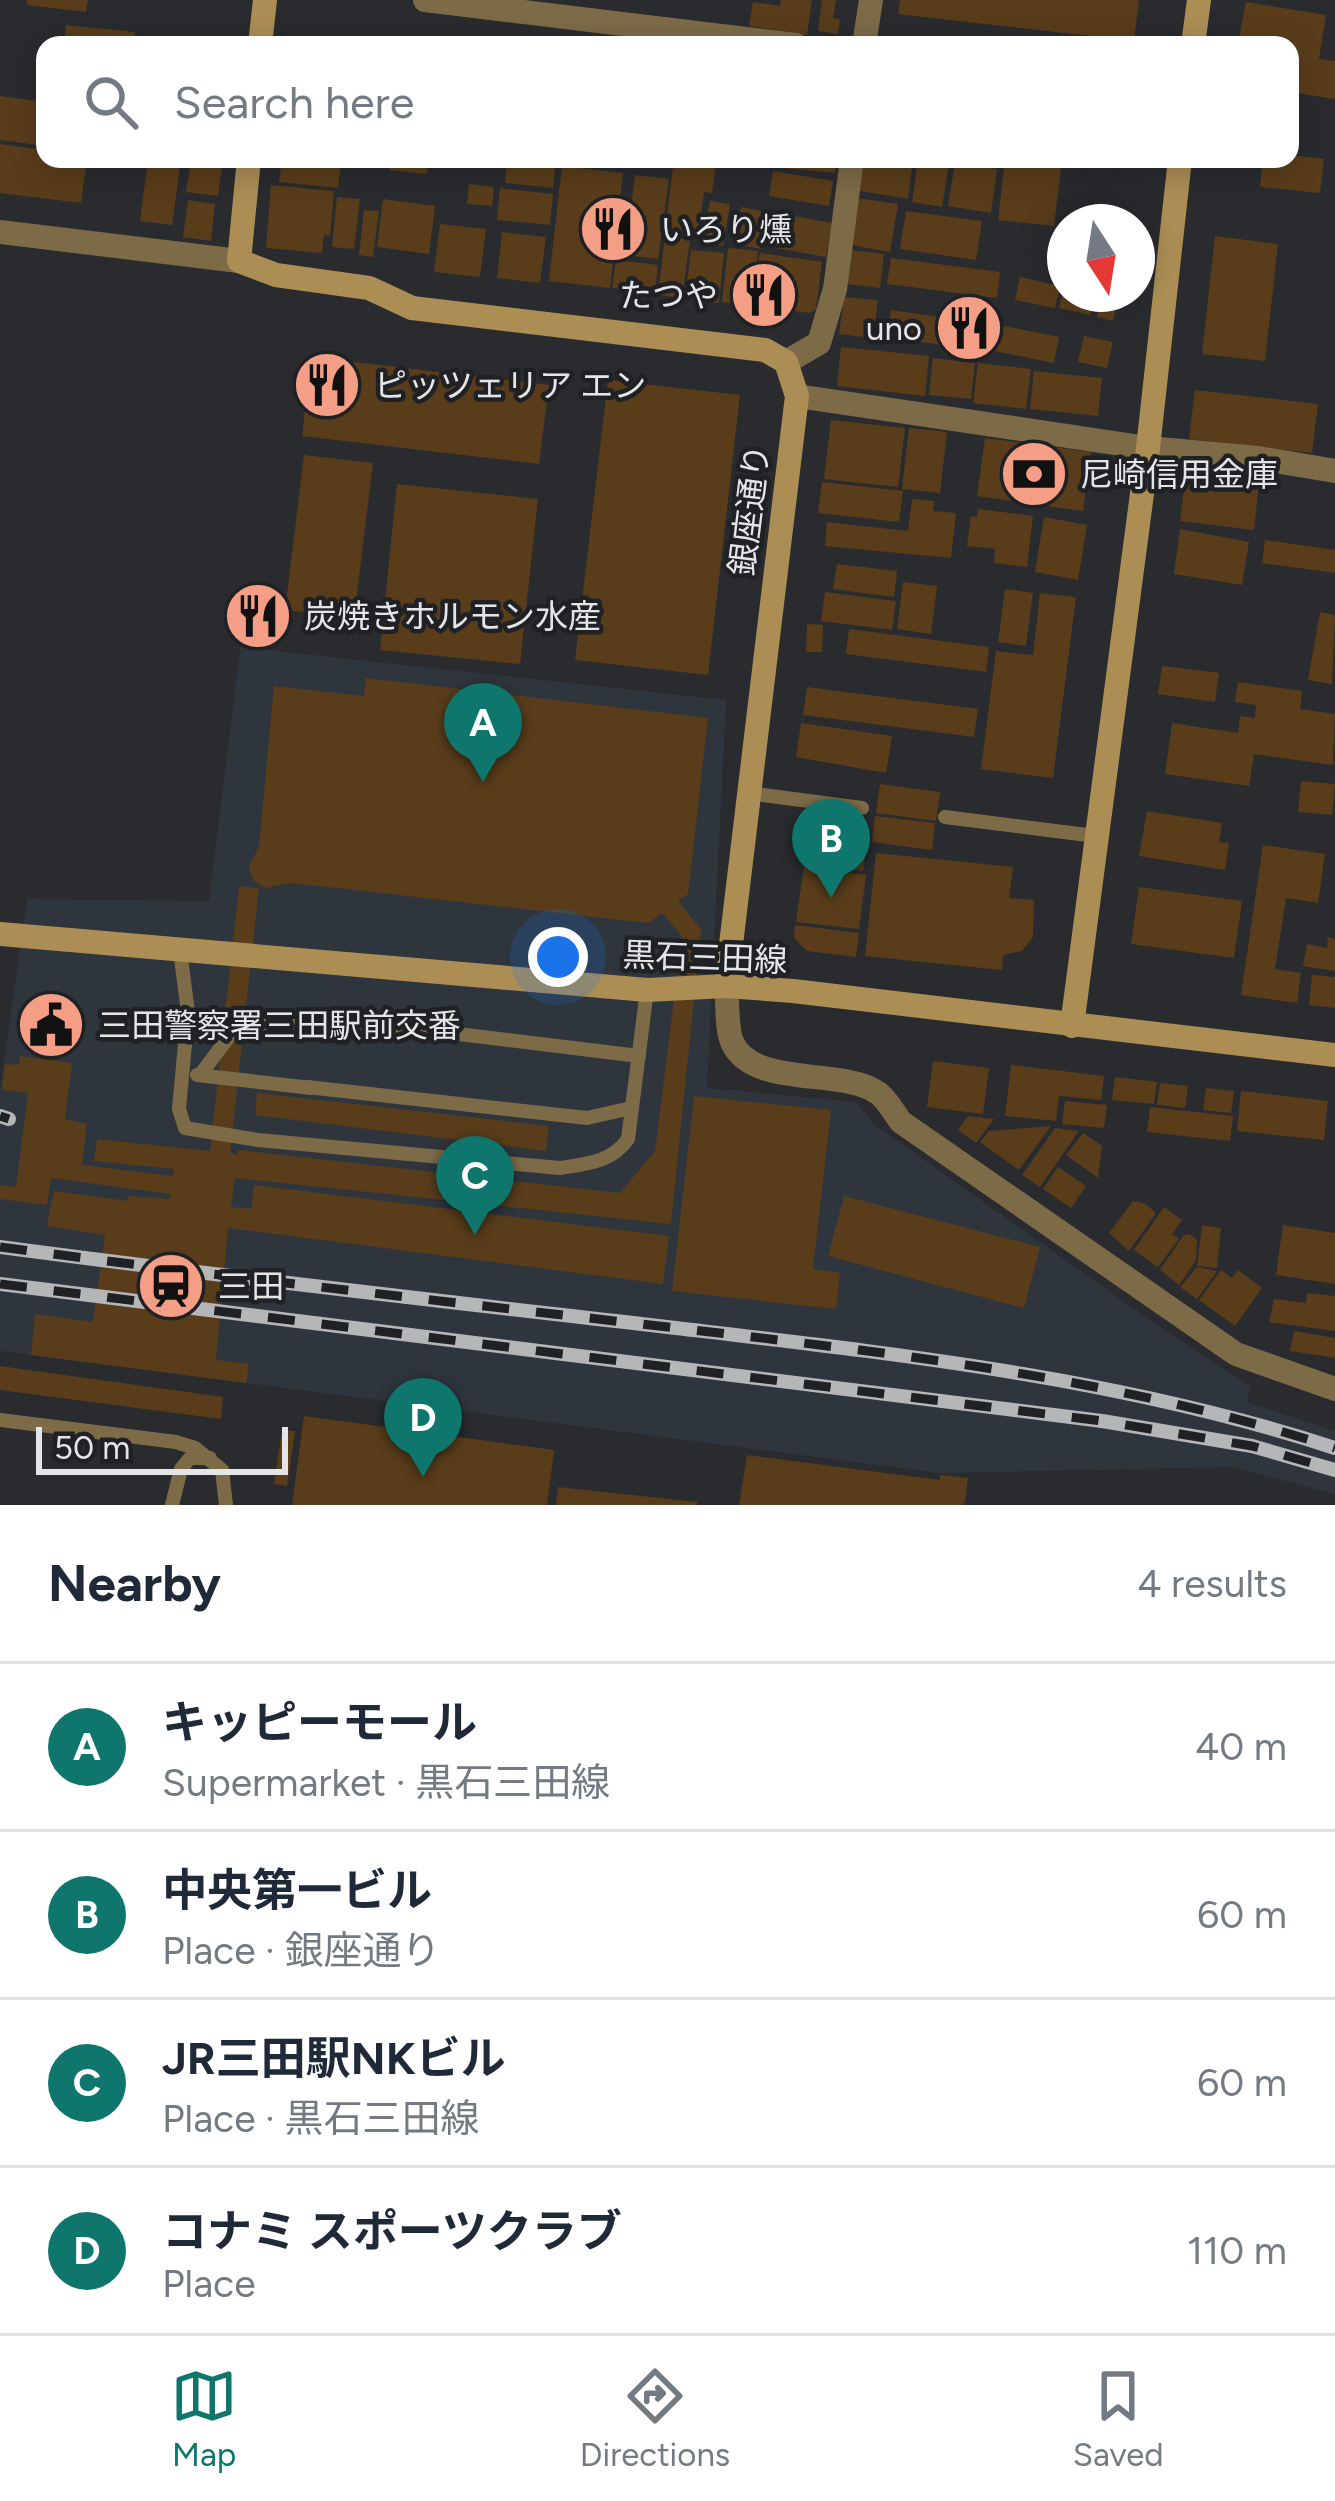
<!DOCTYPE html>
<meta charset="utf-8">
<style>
:root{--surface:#fff;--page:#f6f6f7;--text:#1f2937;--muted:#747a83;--line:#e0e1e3;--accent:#0f766e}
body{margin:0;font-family:Figtree,"Noto Sans JP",sans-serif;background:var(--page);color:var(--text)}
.compass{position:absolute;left:1047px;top:204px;width:108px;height:108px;border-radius:50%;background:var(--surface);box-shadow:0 6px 30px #0003;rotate:168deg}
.scale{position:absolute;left:36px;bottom:30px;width:252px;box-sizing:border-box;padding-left:12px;border:6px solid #e4e5e7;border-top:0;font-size:33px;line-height:42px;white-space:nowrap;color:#e4e5e7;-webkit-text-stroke:9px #1f2124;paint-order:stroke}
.you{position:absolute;left:558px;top:957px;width:42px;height:42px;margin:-30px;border:9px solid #fff;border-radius:50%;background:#1a73e8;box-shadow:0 0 0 18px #1a73e833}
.badge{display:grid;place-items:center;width:78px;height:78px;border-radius:50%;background:var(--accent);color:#fff;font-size:39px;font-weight:700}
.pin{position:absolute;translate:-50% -99px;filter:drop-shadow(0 3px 6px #0008)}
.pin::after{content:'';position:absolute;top:63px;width:42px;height:36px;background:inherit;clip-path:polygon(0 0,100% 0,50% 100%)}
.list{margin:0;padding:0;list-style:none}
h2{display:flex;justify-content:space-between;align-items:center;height:156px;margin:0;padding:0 48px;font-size:51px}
h2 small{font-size:39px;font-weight:400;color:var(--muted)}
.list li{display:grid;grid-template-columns:78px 1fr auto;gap:36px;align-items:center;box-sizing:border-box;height:168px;padding:0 48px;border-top:3px solid var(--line)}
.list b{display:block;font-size:45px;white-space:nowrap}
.list p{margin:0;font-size:39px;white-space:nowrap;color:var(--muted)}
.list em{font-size:39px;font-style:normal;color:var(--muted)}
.icon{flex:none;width:66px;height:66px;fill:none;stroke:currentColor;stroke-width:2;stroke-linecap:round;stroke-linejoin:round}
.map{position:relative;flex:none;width:1335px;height:1505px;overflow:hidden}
.search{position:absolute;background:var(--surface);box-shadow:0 6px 30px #0003;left:36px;right:36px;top:36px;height:132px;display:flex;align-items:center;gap:30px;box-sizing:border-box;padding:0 42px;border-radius:24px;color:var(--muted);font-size:45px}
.sheet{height:828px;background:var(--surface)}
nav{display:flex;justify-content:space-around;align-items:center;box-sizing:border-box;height:168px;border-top:3px solid var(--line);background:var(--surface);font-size:33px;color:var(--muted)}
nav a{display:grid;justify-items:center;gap:6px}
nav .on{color:var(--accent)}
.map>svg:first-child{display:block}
.built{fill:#2f353c}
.building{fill:#593d1b}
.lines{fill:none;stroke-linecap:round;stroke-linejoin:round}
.lane{stroke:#7d6b48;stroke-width:14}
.street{stroke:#7d6b48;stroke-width:24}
.secondary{stroke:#ac8e55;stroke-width:24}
.rail-casing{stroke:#b5b6b8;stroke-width:14}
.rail{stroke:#1f2124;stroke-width:9;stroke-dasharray:27;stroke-linecap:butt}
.labels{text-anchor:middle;stroke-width:9;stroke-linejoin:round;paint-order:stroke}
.poi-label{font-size:33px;fill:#e4e5e7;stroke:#1f2124;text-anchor:start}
.street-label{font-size:33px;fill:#e4e5e7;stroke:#1f2124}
</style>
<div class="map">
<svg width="1335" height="1505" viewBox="0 0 1335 1505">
<rect width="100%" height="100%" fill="#292b2e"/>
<!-- built -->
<polygon class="built" points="240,647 726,700 707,1088 856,1102 874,1124 1165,1331 1251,1386 1247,1402 1335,1431 1335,1494 1231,1467 940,1473 0,1351 0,1089 27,899 209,901"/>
<!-- building -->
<g class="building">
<polygon points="27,0 88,0 86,12 27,5"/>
<polygon points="781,0 812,0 807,35 749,26 753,2 780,6"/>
<polygon points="822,0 836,0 833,18 840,19 838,34 818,31"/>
<polygon points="900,0 1139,0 1134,41 898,14"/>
<polygon points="1246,2 1326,15 1319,59 1335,61 1335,99 1290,92 1290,45 1238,44"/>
<polygon points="66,25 135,32 133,45 64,45"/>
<polygon points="0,96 45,102 45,146 0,140"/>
<polygon points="0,144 45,150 45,159 87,159 81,203 0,193"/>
<polygon points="1290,155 1324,159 1320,193 1260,187 1263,159 1290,159"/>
<polygon points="148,159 181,159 172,225 140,221"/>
<polygon points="191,159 223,159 218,196 186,192"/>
<polygon points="282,159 341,162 338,188 279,182"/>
<polygon points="390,159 428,159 427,174 389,170"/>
<polygon points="507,159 556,160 553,188 505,183"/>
<polygon points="674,159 716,163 712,193 704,192 698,237 665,232"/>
<polygon points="772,159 837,159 835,173 771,167"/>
<polygon points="863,159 913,160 908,199 860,191"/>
<polygon points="918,159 949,163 942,207 912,202"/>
<polygon points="1005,159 1062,159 1054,226 998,220"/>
<polygon points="955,163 997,169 991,213 948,206"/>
<polygon points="562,166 623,173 610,288 549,281"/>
<polygon points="773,171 833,181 829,206 769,196"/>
<polygon points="635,175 669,179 658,259 625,255"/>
<polygon points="469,184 494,187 492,206 467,204"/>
<polygon points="271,185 334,191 330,236 324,235 322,253 266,248"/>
<polygon points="500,188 553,194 550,225 497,220"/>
<polygon points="337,197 360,199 354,249 332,247"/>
<polygon points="857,198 898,204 890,252 851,245"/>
<polygon points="383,199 435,206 429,254 377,247"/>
<polygon points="188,200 215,204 211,241 183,237"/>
<polygon points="710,201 730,204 723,246 702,242"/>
<polygon points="741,207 767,212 761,249 735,244"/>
<polygon points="364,210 379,211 373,257 359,255"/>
<polygon points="906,211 982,221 976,260 900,249"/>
<polygon points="776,213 832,223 826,257 770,247"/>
<polygon points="440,224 486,229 480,277 434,272"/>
<polygon points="502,232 546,237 540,283 497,278"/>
<polygon points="665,236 690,240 682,298 658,295"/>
<polygon points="1215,236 1278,244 1265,361 1202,354"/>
<polygon points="728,248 758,251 755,279 760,253 822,262 816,309 810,313 722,302"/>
<polygon points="691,250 724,253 719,303 685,299"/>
<polygon points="852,250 884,254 880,288 847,284"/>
<polygon points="891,258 1000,272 997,298 887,284"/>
<polygon points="616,260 658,265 655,293 612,288"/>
<polygon points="1020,277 1060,286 1055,308 1015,300"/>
<polygon points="1062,294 1095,294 1090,315 1059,308"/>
<polygon points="1102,294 1119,294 1113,321 1097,317"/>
<polygon points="844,297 878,300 873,338 839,334"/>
<polygon points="891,310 989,324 985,351 887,337"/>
<polygon points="1000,325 1059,337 1054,363 995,351"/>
<polygon points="1084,336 1113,342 1107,368 1078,362"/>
<polygon points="841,347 929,356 925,396 837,386"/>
<polygon points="311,357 549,385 539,464 302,436"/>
<polygon points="933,358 975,363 971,399 929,395"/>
<polygon points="978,363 1031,369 1026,409 973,403"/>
<polygon points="1034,371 1102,378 1098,416 1030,409"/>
<polygon points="608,380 740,395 708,675 575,660"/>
<polygon points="1195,390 1318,404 1312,453 1189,439"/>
<polygon points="831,420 905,428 898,487 824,479"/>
<polygon points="909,428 947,432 940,493 902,489"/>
<polygon points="985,438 1091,452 1083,511 977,496"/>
<polygon points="304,455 373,463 354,618 285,610"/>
<polygon points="1186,474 1259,483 1254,530 1180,521"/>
<polygon points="822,482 903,491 899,522 818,513"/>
<polygon points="397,484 538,499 520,664 380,650"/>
<polygon points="912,499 934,501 933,511 956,513 951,558 825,546 827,522 908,531"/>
<polygon points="978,509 1033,516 1027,567 994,563 995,549 967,546 971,516 977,517"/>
<polygon points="1044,517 1087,525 1078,580 1035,572"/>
<polygon points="1180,529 1249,542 1242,585 1174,574"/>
<polygon points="1265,540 1335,550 1335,573 1262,563"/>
<polygon points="837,564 897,571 894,597 833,589"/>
<polygon points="903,582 937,586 931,634 897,629"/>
<polygon points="1005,589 1033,593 1026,646 998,642"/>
<polygon points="825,592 896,601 892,630 821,621"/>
<polygon points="1040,593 1076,597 1053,778 981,769 996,651 1033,655"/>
<polygon points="1320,612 1335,615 1332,684 1308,680"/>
<polygon points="807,624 823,625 822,652 806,652"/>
<polygon points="849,629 989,647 986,672 846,654"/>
<polygon points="1162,666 1219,673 1215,702 1158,694"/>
<polygon points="366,678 708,718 688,894 678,901 701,929 671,1224 235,1178 231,1207 251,1209 254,1185 669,1236 663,1284 228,1228 216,1360 249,1364 246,1383 31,1355 35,1314 93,1322 105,1235 47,1226 54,1191 128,1201 129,1196 170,1199 170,1194 51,1178 47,1205 0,1199 0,1185 16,1187 28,1093 2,1090 5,1064 19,1065 20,1056 72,1063 65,1119 87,1124 82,1165 173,1176 174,1169 94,1161 97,1139 210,1151 239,886 259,888 230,1153 238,1155 238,1150 620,1193 655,1151 682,936 662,913 649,923 292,883 265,888 253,880 249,867 259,846 274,686 364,696"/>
<polygon points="1238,682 1302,691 1300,709 1335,714 1333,765 1254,754 1249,786 1165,774 1172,723 1238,733 1240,716 1255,718 1256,705 1235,702"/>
<polygon points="807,687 978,709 974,737 803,715"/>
<polygon points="801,723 892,736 886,773 796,757"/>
<polygon points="1301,781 1335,784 1332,815 1298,812"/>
<polygon points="880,784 940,792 936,821 876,813"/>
<polygon points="1147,811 1222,823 1219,842 1229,843 1225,870 1139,856"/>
<polygon points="875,816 935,823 932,850 872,842"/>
<polygon points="807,836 867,843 863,871 804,864"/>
<polygon points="1263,845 1325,854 1318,903 1286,898 1275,969 1301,973 1297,1003 1241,995"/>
<polygon points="876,853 1013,867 1009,898 1034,900 1033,937 1022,951 1003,955 1002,970 865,956"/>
<polygon points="804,867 866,875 859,929 796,922"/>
<polygon points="1139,887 1242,901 1234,958 1131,944"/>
<polygon points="795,925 859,933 856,957 807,951 794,938"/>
<polygon points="1328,937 1335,939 1335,971 1303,966 1307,944 1327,948"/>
<polygon points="1312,975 1335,977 1335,1008 1309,1005"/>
<polygon points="27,1008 78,1013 75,1041 24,1036"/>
<polygon points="933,1061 989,1068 983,1114 927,1107"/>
<polygon points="1011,1065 1104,1076 1101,1100 1059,1096 1056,1121 1005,1116"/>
<polygon points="1115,1077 1157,1082 1154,1104 1112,1100"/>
<polygon points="1160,1083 1188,1086 1185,1108 1157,1105"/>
<polygon points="1206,1088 1234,1091 1231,1113 1203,1110"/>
<polygon points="1241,1091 1328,1101 1324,1140 1237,1131"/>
<polygon points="257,1093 549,1126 546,1151 255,1115"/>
<polygon points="694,1096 831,1110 813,1269 840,1273 836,1309 672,1291"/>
<polygon points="1065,1101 1107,1105 1104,1128 1062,1124"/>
<polygon points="1150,1107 1233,1116 1230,1141 1147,1132"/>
<polygon points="968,1116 994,1119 976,1143 958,1130"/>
<polygon points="1051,1126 1019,1170 980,1142 989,1131"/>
<polygon points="1055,1128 1079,1131 1040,1187 1022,1175"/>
<polygon points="1083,1133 1102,1146 1098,1178 1066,1155"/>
<polygon points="1058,1167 1086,1186 1071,1208 1043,1189"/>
<polygon points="844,1196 1040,1247 1024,1308 828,1256"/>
<polygon points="1133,1201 1144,1203 1156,1213 1129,1251 1109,1233"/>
<polygon points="1164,1207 1182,1220 1172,1234 1179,1239 1158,1267 1134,1250"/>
<polygon points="1202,1225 1221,1228 1217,1268 1197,1266"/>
<polygon points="1283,1225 1335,1233 1335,1284 1276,1275"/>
<polygon points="1190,1234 1197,1240 1196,1260 1179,1285 1160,1270 1183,1236"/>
<polygon points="1197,1267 1217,1271 1197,1299 1180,1287"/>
<polygon points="1221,1270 1232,1278 1238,1270 1262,1288 1235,1326 1199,1300"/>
<polygon points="1307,1293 1335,1296 1335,1331 1269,1322 1274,1299 1306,1303"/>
<polygon points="1294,1331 1335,1338 1335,1358 1290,1351"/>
<polygon points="0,1366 223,1397 221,1419 0,1390"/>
<polygon points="304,1416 554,1450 547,1505 292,1505"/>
<polygon points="282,1430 295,1431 287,1486 274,1484"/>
<polygon points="747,1455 940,1480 940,1475 968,1478 965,1501 962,1505 739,1505"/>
<polygon points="558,1487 697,1502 697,1505 556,1505"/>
</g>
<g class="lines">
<!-- lane -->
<g class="lane">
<polyline points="748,793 862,808"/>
<polyline points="945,817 1095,836"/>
<path d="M180 951 188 1012 179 1109 185 1128 258 1140 560 1168C587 1164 612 1162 628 1139L647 990"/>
<polyline points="197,1075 312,1088"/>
<polyline points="200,1075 231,1034 302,1015 639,1056"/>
<polyline points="307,1087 587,1118 631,1108"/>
<polyline points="0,1420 176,1442 195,1448 222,1470 226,1505"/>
<polyline points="172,1505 181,1469 190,1458 210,1458"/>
</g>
<!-- street -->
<g class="street">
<polyline points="425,0 796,45"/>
<polyline points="864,45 871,0"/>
<polyline points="0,232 239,261"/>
<polyline points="786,362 819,343 835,289 852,159"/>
<polyline points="797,396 1148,448 1258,458 1335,471"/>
<path d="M726 986C728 1002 726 1027 732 1042 753 1089 842 1067 878 1093 887 1099 894 1113 901 1122L1236 1354 1335 1389"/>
</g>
<!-- secondary -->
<g class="secondary">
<polyline points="260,45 265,0"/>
<polyline points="1193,45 1199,0"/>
<polyline points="249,159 239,261 276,275 369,288 412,308 765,350 786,362 797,396 726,986"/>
<polyline points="0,934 647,990 726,986 793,991 1335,1055"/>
<polyline points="1072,1026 1148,448 1180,159"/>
</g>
<defs>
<g id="rail">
<polyline points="0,1116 9,1119"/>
<path d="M0 1247C225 1277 450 1302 676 1328 898 1354 1121 1378 1335 1448"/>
<polyline points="0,1284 1102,1421 1252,1446 1335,1470"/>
</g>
</defs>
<!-- rail casing -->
<use href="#rail" class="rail-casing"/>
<!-- rail -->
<use href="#rail" class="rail"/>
</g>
<!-- icons -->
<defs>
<symbol id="restaurant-disc" viewBox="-11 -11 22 22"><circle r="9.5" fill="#f49e86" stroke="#1f2124"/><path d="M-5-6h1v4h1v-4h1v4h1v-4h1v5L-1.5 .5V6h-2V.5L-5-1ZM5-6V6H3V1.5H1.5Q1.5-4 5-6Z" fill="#111"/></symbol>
<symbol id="bank-disc" viewBox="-11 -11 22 22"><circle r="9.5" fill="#f49e86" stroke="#1f2124"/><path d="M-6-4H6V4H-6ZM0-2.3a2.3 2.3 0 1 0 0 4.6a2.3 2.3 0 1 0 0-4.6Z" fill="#111"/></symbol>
<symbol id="civic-disc" viewBox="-11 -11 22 22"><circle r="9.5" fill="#f49e86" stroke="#1f2124"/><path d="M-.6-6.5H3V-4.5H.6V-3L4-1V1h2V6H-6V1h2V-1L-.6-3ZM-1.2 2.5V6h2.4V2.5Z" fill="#111"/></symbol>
<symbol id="station-disc" viewBox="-11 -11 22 22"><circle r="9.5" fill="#f49e86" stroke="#1f2124"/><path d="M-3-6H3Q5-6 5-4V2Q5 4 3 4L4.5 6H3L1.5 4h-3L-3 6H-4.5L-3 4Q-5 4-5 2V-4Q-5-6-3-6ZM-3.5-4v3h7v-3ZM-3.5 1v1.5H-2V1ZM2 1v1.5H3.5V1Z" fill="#111"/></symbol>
</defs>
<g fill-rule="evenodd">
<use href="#restaurant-disc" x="575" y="191" width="76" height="76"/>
<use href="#restaurant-disc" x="726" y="257" width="76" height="76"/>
<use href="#restaurant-disc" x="931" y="290" width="76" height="76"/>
<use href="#restaurant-disc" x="289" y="347" width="76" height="76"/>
<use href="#bank-disc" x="996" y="436" width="76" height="76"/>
<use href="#restaurant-disc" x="220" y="578" width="76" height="76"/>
<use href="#civic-disc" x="13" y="987" width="76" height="76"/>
<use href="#station-disc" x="133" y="1248" width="76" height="76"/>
</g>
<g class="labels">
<!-- poi labels -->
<g class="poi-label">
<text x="660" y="241">いろり燻</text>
<text x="718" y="307" text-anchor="end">たつや</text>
<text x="922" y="340" text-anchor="end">uno</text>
<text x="374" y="397">ピッツェリア エン</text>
<text x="1080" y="486">尼崎信用金庫</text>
<text x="304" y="628">炭焼きホルモン水産</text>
<text x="98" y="1037">三田警察署三田駅前交番</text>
<text x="218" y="1298">三田</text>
</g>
<!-- street labels -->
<g class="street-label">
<text transform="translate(749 510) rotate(-83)" y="12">銀座通り</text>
<text transform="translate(705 957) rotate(2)" y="12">黒石三田線</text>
</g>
</g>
</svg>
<svg class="compass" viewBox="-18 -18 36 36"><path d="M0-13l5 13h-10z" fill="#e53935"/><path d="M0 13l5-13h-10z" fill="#747a83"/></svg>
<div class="scale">50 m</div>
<div class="you"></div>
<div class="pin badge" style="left:483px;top:782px">A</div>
<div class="pin badge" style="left:831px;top:898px">B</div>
<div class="pin badge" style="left:475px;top:1235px">C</div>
<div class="pin badge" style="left:423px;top:1477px">D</div>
<div class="search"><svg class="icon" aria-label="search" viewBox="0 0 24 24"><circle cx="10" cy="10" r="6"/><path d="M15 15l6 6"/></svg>Search here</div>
</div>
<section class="sheet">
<h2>Nearby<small>4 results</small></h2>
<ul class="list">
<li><span class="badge">A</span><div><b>キッピーモール</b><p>Supermarket · 黒石三田線</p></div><em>40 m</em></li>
<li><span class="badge">B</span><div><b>中央第一ビル</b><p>Place · 銀座通り</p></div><em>60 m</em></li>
<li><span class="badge">C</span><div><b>JR三田駅NKビル</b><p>Place · 黒石三田線</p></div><em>60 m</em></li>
<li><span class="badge">D</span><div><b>コナミ スポーツクラブ</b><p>Place</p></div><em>110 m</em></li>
</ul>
</section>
<nav>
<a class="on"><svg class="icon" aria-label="map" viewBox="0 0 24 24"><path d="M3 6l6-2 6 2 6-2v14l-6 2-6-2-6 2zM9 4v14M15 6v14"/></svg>Map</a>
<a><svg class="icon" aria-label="directions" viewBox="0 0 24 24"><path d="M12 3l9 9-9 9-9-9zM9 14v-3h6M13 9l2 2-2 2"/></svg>Directions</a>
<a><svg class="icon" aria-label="saved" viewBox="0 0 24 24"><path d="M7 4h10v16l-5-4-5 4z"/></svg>Saved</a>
</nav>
